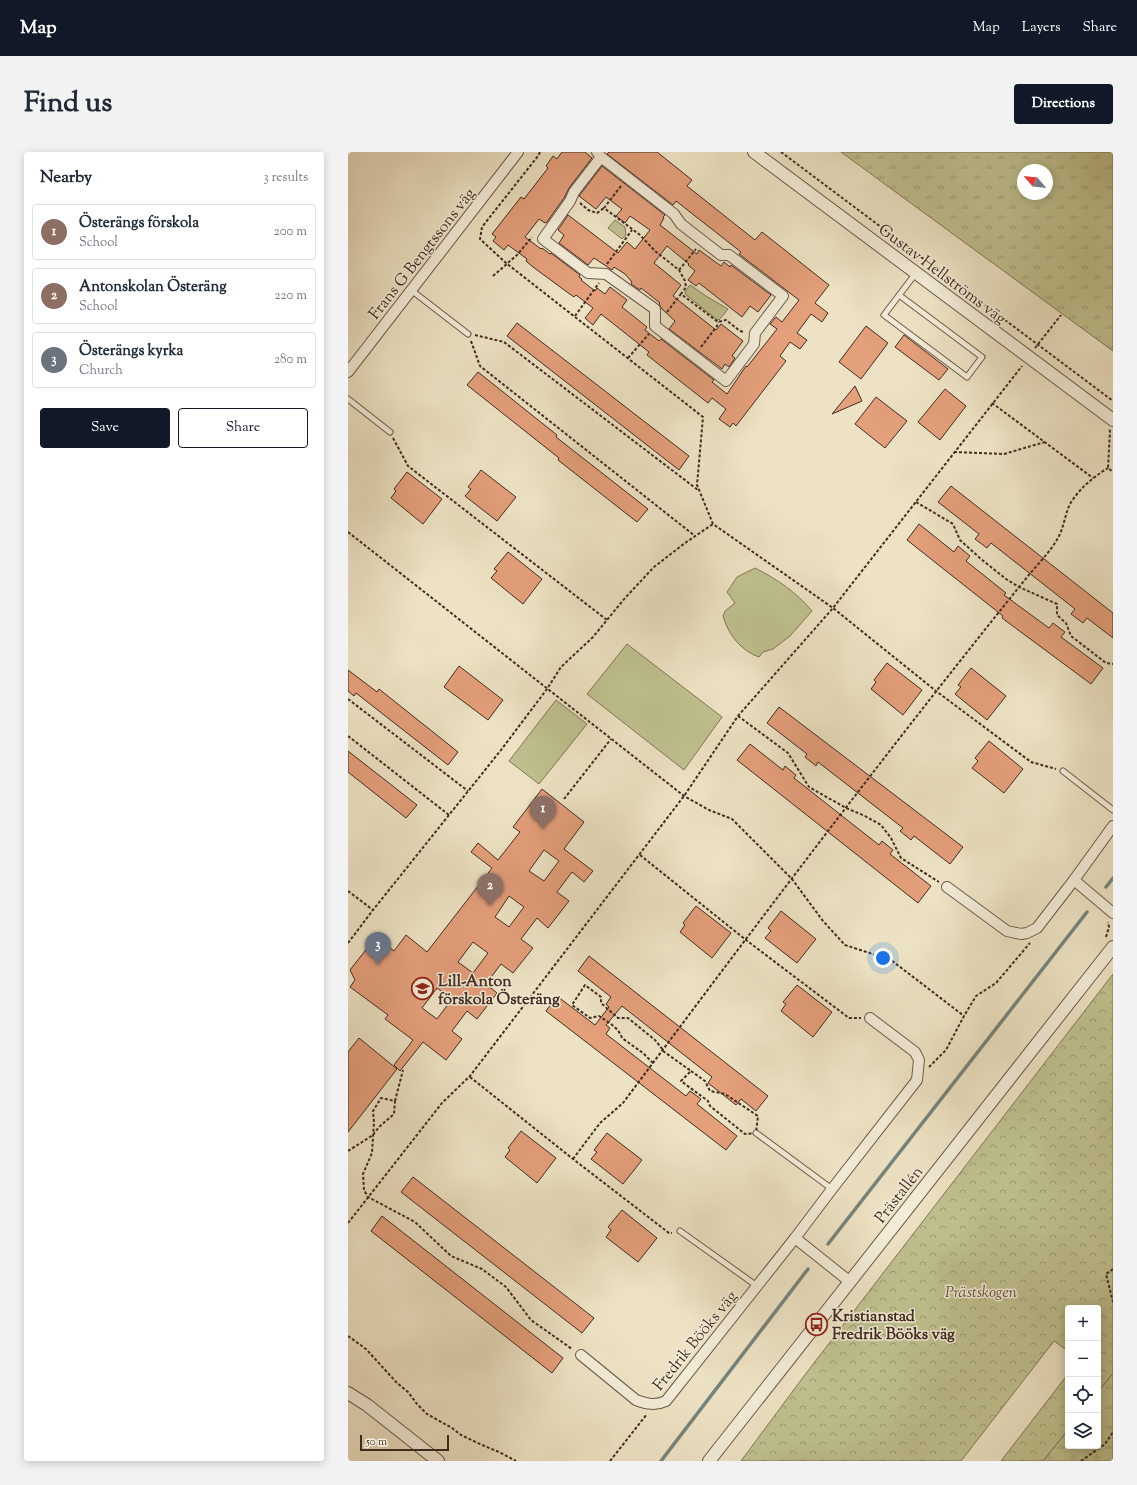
<!DOCTYPE html>
<meta charset="utf-8">
<style>
:root{--surface:#fff;--page:#f2f2f3;--text:#1f2937;--muted:#747a83;--line:#e0e1e3;--accent:#111827}
body{margin:0;font-family:"Sorts Mill Goudy",serif;background:var(--page);color:var(--text)}
.controls{position:absolute;right:12px;bottom:12px;display:grid;overflow:hidden;border-radius:4px;box-shadow:0 2px 10px #0003}
.controls button{width:36px;height:36px;display:grid;place-items:center;padding:0;border:0;border-bottom:1px solid var(--line);background:var(--surface);color:var(--text);font:20px sans-serif}
.compass{position:absolute;left:669px;top:12px;width:36px;height:36px;border-radius:50%;background:var(--surface);box-shadow:0 2px 10px #0003;rotate:298deg}
.scale{position:absolute;left:12px;bottom:10px;width:89px;box-sizing:border-box;padding-left:4px;border:2px solid #422c21;border-top:0;font-size:11px;line-height:14px;white-space:nowrap;color:#422c21;-webkit-text-stroke:3px #f3edd9;paint-order:stroke}
.you{position:absolute;left:535px;top:806px;width:14px;height:14px;margin:-10px;border:3px solid #fff;border-radius:50%;background:#1a73e8;box-shadow:0 0 0 6px #1a73e833}
.badge{display:grid;place-items:center;width:26px;height:26px;border-radius:50%;background:var(--accent);color:#fff;font-size:13px;font-weight:700}
.pin{position:absolute;translate:-50% -33px;filter:drop-shadow(0 1px 2px #0008)}
.pin::after{content:'';position:absolute;top:21px;width:14px;height:12px;background:inherit;clip-path:polygon(0 0,100% 0,50% 100%)}
.list{margin:0;padding:0;list-style:none}
h2{display:flex;justify-content:space-between;align-items:center;height:52px;margin:0;padding:0 16px;font-size:17px}
h2 small{font-size:13px;font-weight:400;color:var(--muted)}
.list li{display:grid;grid-template-columns:26px 1fr auto;gap:12px;align-items:center;box-sizing:border-box;height:56px;margin:0 8px 8px;padding:0 8px;border:1px solid var(--line);border-radius:4px}
.list b{display:block;font-size:15px;white-space:nowrap}
.list p{margin:0;font-size:13px;white-space:nowrap;color:var(--muted)}
.list em{font-size:13px;font-style:normal;color:var(--muted)}
.actions{display:flex;gap:8px;padding:12px 16px}
.actions a{flex:1;padding:9px 0;border:1px solid var(--accent);border-radius:4px;text-align:center;font-size:14px;color:var(--accent)}
.actions .main{background:var(--accent);color:#fff}
.icon{flex:none;width:22px;height:22px;fill:none;stroke:currentColor;stroke-width:2;stroke-linecap:round;stroke-linejoin:round}
.map{position:relative;flex:none;width:765px;height:1309px;overflow:hidden;border-radius:4px}
header{display:flex;align-items:center;gap:24px;box-sizing:border-box;height:56px;padding:0 20px;background:var(--accent);color:#fff}
header strong{font-size:19px}
nav{display:flex;gap:22px;margin-inline-start:auto;font-size:14px}
.intro{display:flex;align-items:center;justify-content:space-between;box-sizing:border-box;height:96px;padding:0 24px}
h1{margin:0;font-size:28px}
.button{padding:10px 18px;border-radius:4px;background:var(--accent);color:#fff;font-size:14px;font-weight:700}
main{display:flex;gap:24px;padding:0 24px}
aside{flex:1;background:var(--surface);border-radius:4px;box-shadow:0 2px 10px #0003}
.map>svg:first-child{display:block}
.grass{fill:url(#grass-tufts);stroke:#807658;fill-rule:evenodd}
.forest{fill:url(#forest-crowns);stroke:#807658}
.park{fill:#bfc18f;stroke:#807658}
.lines{fill:none;stroke-linecap:round;stroke-linejoin:round}
.stream{stroke:#76847b;stroke-width:3.5}
.building{fill:#e49f7b;stroke:#422c21;fill-rule:evenodd}
.service-casing{stroke:#6d5a4a;stroke-width:7}
.minor-casing{stroke:#6d5a4a;stroke-width:12}
.tertiary-casing{stroke:#6d5a4a;stroke-width:14}
.path{stroke:#422c21;stroke-width:2;stroke-dasharray:3 2;stroke-linecap:butt}
.service{stroke:#f3edd9;stroke-width:5}
.minor{stroke:#f3edd9;stroke-width:10}
.tertiary{stroke:#f3edd9;stroke-width:12}
.labels{text-anchor:middle;stroke-width:3;stroke-linejoin:round;paint-order:stroke}
.street-label{font-size:16px;fill:#422c21;stroke:#f3edd9}
.poi-label{font-size:16px;font-weight:bold;fill:#422c21;stroke:#f3edd9;text-anchor:start}
.park-label{font-size:16px;font-style:italic;fill:#61513c;stroke:#f3edd9}
</style>
<header>
<strong>Map</strong>
<nav><a>Map</a><a>Layers</a><a>Share</a></nav>
</header>
<div class="intro"><h1>Find us</h1><a class="button">Directions</a></div>
<main>
<aside>
<h2>Nearby<small>3 results</small></h2>
<ul class="list">
<li><span class="badge" style="background:#8d6e63">1</span><div><b>Österängs förskola</b><p>School</p></div><em>200 m</em></li>
<li><span class="badge" style="background:#8d6e63">2</span><div><b>Antonskolan Österäng</b><p>School</p></div><em>220 m</em></li>
<li><span class="badge" style="background:#6b7280">3</span><div><b>Österängs kyrka</b><p>Church</p></div><em>280 m</em></li>
</ul>
<div class="actions"><a class="main">Save</a><a>Share</a></div>
</aside>
<div class="map">
<svg width="765" height="1309" viewBox="0 0 765 1309">
<defs>
<pattern id="grass-tufts" width="24" height="20" patternUnits="userSpaceOnUse"><rect width="24" height="20" fill="#bfc18f"/><path d="M3 7l-1-3M5 7V3M7 7l1-3M15 17l-1-3M17 17v-4M19 17l1-3" fill="none" stroke="#9d9d74"/></pattern>
<pattern id="forest-crowns" width="20" height="18" patternUnits="userSpaceOnUse"><rect width="20" height="18" fill="#bfc18f"/><path d="M2 6a3 3 0 1 1 6 0M12 15a3 3 0 1 1 6 0" fill="none" stroke="#9d9d74"/></pattern>
</defs>
<rect width="100%" height="100%" fill="#ede3c4"/>
<filter id="stains"><feTurbulence type="fractalNoise" baseFrequency=".005" numOctaves="4"/><feColorMatrix values="0 0 0 0 .2 0 0 0 0 .09 0 0 0 0 .02 0 0 0 .5 -.17"/></filter>
<radialGradient id="worn" r=".72"><stop offset=".6" stop-color="#630" stop-opacity="0"/><stop offset="1" stop-color="#630" stop-opacity=".3"/></radialGradient>
<!-- grass -->
<g class="grass">
<path d="M493 0H765V199ZM675 18H699V42H675Z"/>
<polygon points="765,1221 765,1309 695,1309 720,1278 720,1294 750,1294 750,1240"/>
</g>
<!-- forest -->
<g class="forest">
<polygon points="765,822 765,1221 750,1240 750,1156 720,1156 720,1199 706,1189 613,1309 393,1309 456,1224"/>
<polygon points="720,1222 720,1278 695,1309 653,1309"/>
</g>
<!-- park -->
<g class="park">
<polygon points="267,68 277,75 278,83 274,87 260,76"/>
<polygon points="342,133 358,144 380,157 371,168 368,167 337,142 338,138"/>
<path d="M407 416C429 427 448 440 464 459L442 484 425 497 415 500 411 505C393 499 380 482 375 464L377 459 387 451 379 440 389 425Z"/>
<polygon points="279,492 374,565 336,618 239,542"/>
<polygon points="208,548 239,572 191,632 161,609"/>
</g>
<g class="lines">
<!-- stream -->
<g class="stream">
<polyline points="758,735 765,726"/>
<polyline points="480,1092 739,760"/>
<polyline points="313,1309 460,1117"/>
</g>
</g>
<!-- building -->
<g class="building">
<polygon points="214,0 237,0 244,6 221,36 216,46 199,70 197,71 191,67 177,85 193,97 194,96 202,102 203,101 232,123 231,125 234,127 233,128 247,139 249,136 257,142 262,135 279,148 274,155 299,175 297,178 311,189 313,187 366,228 364,230 379,242 398,214 399,215 429,177 422,172 428,165 434,170 451,148 391,102 393,100 328,49 325,53 259,2 261,0 309,0 344,28 339,34 407,88 414,80 481,133 467,151 480,161 474,170 463,162 449,181 459,188 452,197 442,190 432,204 438,209 388,274 385,271 382,275 371,267 378,257 364,246 360,251 299,203 301,200 253,162 245,173 237,166 245,156 228,143 226,145 219,140 185,115 178,109 179,107 160,93 156,98 145,89 148,85 144,82 173,45 176,47 200,16 198,14 205,4 209,7"/>
<polygon points="254,14 317,63 315,65 316,66 312,73 349,102 351,98 373,114 376,110 382,115 383,113 423,143 410,160 402,154 394,165 351,131 348,134 340,128 347,119 340,113 341,112 319,94 306,111 333,133 325,144 368,178 373,172 395,189 384,204 387,206 381,215 377,212 374,217 321,177 327,169 314,157 311,152 312,151 293,136 292,138 283,132 284,130 277,122 266,115 264,118 246,106 240,113 211,91 216,83 210,78 220,63 270,101 279,90 287,97 302,78 282,64 277,71 268,64 274,57 258,45 248,57 231,44"/>
<polygon points="169,171 341,304 331,318 159,184"/>
<polygon points="518,174 540,191 513,227 491,210"/>
<polygon points="556,183 600,217 591,228 547,195"/>
<polygon points="130,220 209,283 208,285 300,357 289,370 210,308 211,306 119,233"/>
<polygon points="507,234 514,249 484,262"/>
<polygon points="597,237 618,254 592,288 570,270"/>
<polygon points="528,245 559,269 537,296 507,272"/>
<polygon points="133,318 168,345 149,369 117,344 123,337 120,335"/>
<polygon points="59,320 94,347 75,372 43,346 48,339 46,337"/>
<polygon points="603,334 765,461 765,486 739,466 735,471 723,462 727,457 643,391 639,396 627,387 631,382 590,350"/>
<polygon points="571,372 606,400 610,394 622,404 618,409 658,441 656,443 701,476 705,471 717,480 713,485 755,516 743,532 654,466 655,464 559,388"/>
<polygon points="160,400 194,427 175,452 143,426 149,419 146,417"/>
<polygon points="539,511 574,538 555,563 523,537 528,530 526,528"/>
<polygon points="111,514 155,548 140,568 96,535"/>
<polygon points="623,516 658,544 639,568 607,542 613,535 610,533"/>
<polygon points="0,518 29,540 31,537 110,600 100,613 8,541 6,544 0,539"/>
<polygon points="431,555 615,695 602,712 566,684 563,688 552,679 555,676 470,610 468,614 457,605 459,602 419,571"/>
<polygon points="641,589 675,617 656,641 624,616 630,609 627,606"/>
<polygon points="402,592 435,618 437,614 448,623 446,626 531,693 534,689 545,698 542,702 583,734 570,751 389,608"/>
<polygon points="0,599 69,653 58,666 0,620"/>
<path d="M194 637 236 670 216 697 245 719 236 730 224 720 209 740 221 749 200 776 189 766 173 787 185 796 165 821 153 812 138 832 149 841 129 867 119 859 104 879 114 887 98 908 75 890 52 919 46 913 65 888 37 867 40 863 2 835 7 828 2 818 28 785 46 799 58 783 79 800 144 716 123 700 130 691 150 708 172 680 165 675ZM196 698 211 709 196 729 181 719ZM161 744 176 755 161 775 147 765ZM125 790 140 801 125 821 110 810ZM89 836 104 847 89 867 74 856Z"/>
<polygon points="348,754 383,781 364,806 332,780 337,773 335,771"/>
<polygon points="433,759 468,787 449,811 417,786 423,779 420,776"/>
<polygon points="241,804 420,944 408,959 393,947 388,953 360,931 364,925 274,854 258,873 262,876 258,882 338,944 342,939 353,947 349,952 389,984 378,998 198,859 209,844 247,873 261,855 258,852 263,845 230,819"/>
<polygon points="449,833 484,860 465,885 433,859 438,852 435,850"/>
<polygon points="11,886 49,917 0,980 0,900"/>
<polygon points="173,979 208,1006 189,1031 157,1005 162,998 160,996"/>
<polygon points="259,981 294,1008 275,1032 243,1007 249,1000 246,998"/>
<polygon points="65,1025 246,1166 234,1181 53,1040"/>
<polygon points="274,1058 309,1086 290,1110 258,1085 263,1078 260,1075"/>
<polygon points="34,1064 215,1206 204,1221 23,1079"/>
</g>
<g class="lines">
<defs>
<g id="service">
<polyline points="63,138 120,182"/>
<polyline points="551,143 634,205 619,225 536,163 568,121"/>
<polyline points="0,247 42,280"/>
<polyline points="715,619 765,658"/>
<polyline points="408,981 484,1037"/>
<polyline points="332,1079 409,1134"/>
</g>
<g id="minor">
<polyline points="249,0 253,5 326,62 333,72 373,103 381,103 435,144 407,181 406,192 378,229 307,174 307,157 258,122 240,121 195,87 222,49 226,40 253,5"/>
<polyline points="0,220 170,0"/>
<polyline points="726,728 765,761"/>
<polyline points="599,735 659,779 673,782 679,781 689,776 726,728 765,674"/>
<polyline points="447,1086 501,1129"/>
<path d="M233 1203 288 1248C299 1252 307 1254 318 1249L447 1086 484 1037 569 928 571 908 567 900 522 866"/>
</g>
<g id="tertiary">
<polyline points="406,0 765,268"/>
<polyline points="0,1241 19,1253 90,1309"/>
<polyline points="361,1309 765,795"/>
</g>
</defs>
<!-- service casing -->
<use href="#service" class="service-casing"/>
<!-- minor casing -->
<use href="#minor" class="minor-casing"/>
<!-- tertiary casing -->
<use href="#tertiary" class="tertiary-casing"/>
<!-- path -->
<g class="path">
<polyline points="192,0 190,4 134,75 132,87 158,111 355,265 349,333 365,372 485,456 588,539 683,610 708,617"/>
<polyline points="433,0 765,249"/>
<polyline points="273,34 256,56 292,83 307,99 331,118 337,129 338,135 333,142 370,170 378,168 392,179 396,180"/>
<polyline points="232,51 240,58 249,61 256,56"/>
<polyline points="259,112 284,78"/>
<polyline points="331,118 348,97"/>
<polyline points="145,124 169,103 184,85"/>
<polyline points="319,160 333,142"/>
<polyline points="227,164 251,131"/>
<polyline points="127,183 156,190 350,338"/>
<polyline points="123,189 132,214 347,384"/>
<polyline points="353,195 369,174 370,170"/>
<polyline points="687,196 713,163"/>
<polyline points="280,206 301,182"/>
<polyline points="644,251 745,326"/>
<polyline points="761,278 762,279 760,316 765,320"/>
<polyline points="45,286 60,314 259,468"/>
<polyline points="606,300 656,302 697,290"/>
<polyline points="568,350 605,372 612,388 633,407 658,427 671,435 709,452 709,463 718,471 723,484 758,511 765,512"/>
<polyline points="0,380 336,644 361,658 384,667 444,727 475,769 497,793 543,808 616,864"/>
<polyline points="0,547 120,639"/>
<polyline points="390,564 440,601 461,635 498,656 517,664 533,673 543,686 553,706 591,730"/>
<polyline points="0,584 101,663"/>
<polyline points="216,647 263,587"/>
<polyline points="292,703 398,788 501,866 513,866"/>
<polyline points="0,739 25,758"/>
<polyline points="758,785 761,775 760,770"/>
<polyline points="0,791 25,758 153,598 199,537 213,515 245,485 277,446 306,415 337,391 365,372"/>
<polyline points="315,899 343,919"/>
<path d="M305 911 295 901 274 886C271 876 260 870 251 864L242 866 224 853 237 833 253 845V851L270 866H280L307 888 315 898"/>
<polyline points="581,915 598,898 616,864 628,844 648,831 682,791"/>
<polygon points="343,919 357,929 362,939 377,942 410,964 408,981 397,982 362,954 360,949 333,929"/>
<polyline points="122,925 225,1007 321,1081 324,1081"/>
<polyline points="47,949 55,918"/>
<polyline points="0,999 25,983 31,975 46,962 47,949 33,946 25,959 26,970 24,1001 15,1022 16,1038 20,1045 67,1070 103,1104 134,1117 158,1135 183,1168 224,1197"/>
<path d="M225 1007 252 971 275 951C408 773 541 596 680 424 690 412 702 400 710 386 716 375 717 362 722 352 731 337 745 325 760 316"/>
<polyline points="0,1071 94,951 122,924 336,644 390,564 485,456 674,214"/>
<polyline points="765,1117 758,1122 765,1150"/>
<polyline points="0,1184 18,1197 49,1231 60,1240 69,1252 79,1262 104,1276 113,1283 134,1293 151,1300 168,1309"/>
<polyline points="262,1309 299,1262"/>
<polyline points="733,1309 757,1292 765,1280"/>
</g>
<!-- service -->
<use href="#service" class="service"/>
<!-- minor -->
<use href="#minor" class="minor"/>
<!-- tertiary -->
<use href="#tertiary" class="tertiary"/>
</g>
<!-- icons -->
<defs>
<symbol id="school-ring" viewBox="-11 -11 22 22"><circle r="9.5" fill="#f3edd9" stroke="#8f2418" stroke-width="1.5"/><path d="M0-5L7-2L0 1L-7-2ZM-4 1L0 2.5L4 1V4Q0 6-4 4Z" fill="#8f2418"/></symbol>
<symbol id="bus-ring" viewBox="-11 -11 22 22"><circle r="9.5" fill="#f3edd9" stroke="#8f2418" stroke-width="1.5"/><path d="M-5-6H5V4H4V6H2V4H-2V6H-4V4H-5ZM-3.5-4V0h7V-4ZM-3.5 1.2v1.5H-2V1.2ZM2 1.2v1.5H3.5V1.2Z" fill="#8f2418"/></symbol>
</defs>
<g fill-rule="evenodd">
<use href="#school-ring" x="62" y="824" width="25" height="25"/>
<use href="#bus-ring" x="456" y="1160" width="25" height="25"/>
</g>
<g class="labels">
<!-- street labels -->
<g class="street-label">
<text transform="translate(73 101) rotate(-52)" y="6">Frans G Bengtssons väg</text>
<text transform="translate(595 121) rotate(37)" y="6">Gustav Hellströms väg</text>
<text transform="translate(550 1042) rotate(-52)" y="6">Prästallén</text>
<text transform="translate(346 1188) rotate(-51)" y="6">Fredrik Bööks väg</text>
</g>
<!-- poi labels -->
<g class="poi-label">
<text x="90" y="834">Lill-Anton<tspan x="90" dy="18">förskola Österäng</tspan></text>
<text x="484" y="1169">Kristianstad<tspan x="484" dy="18">Fredrik Bööks väg</tspan></text>
</g>
<!-- park labels -->
<g class="park-label">
<text x="633" y="1145">Prästskogen</text>
</g>
</g>
<rect width="100%" height="100%" filter="url(#stains)"/>
<rect width="100%" height="100%" fill="url(#worn)"/>
</svg>
<div class="controls">
<button>+</button>
<button>−</button>
<button><svg class="icon" aria-label="locate" viewBox="0 0 24 24"><circle cx="12" cy="12" r="6"/><path d="M12 2v4M12 18v4M2 12h4M18 12h4"/></svg></button>
<button><svg class="icon" aria-label="layers" viewBox="0 0 24 24"><path d="M12 4l9 5-9 5-9-5zM3 14l9 5 9-5"/></svg></button>
</div>
<svg class="compass" viewBox="-18 -18 36 36"><path d="M0-13l5 13h-10z" fill="#e53935"/><path d="M0 13l5-13h-10z" fill="#747a83"/></svg>
<div class="scale">50 m</div>
<div class="you"></div>
<div class="pin badge" style="left:195px;top:677px;background:#8d6e63">1</div>
<div class="pin badge" style="left:142px;top:754px;background:#8d6e63">2</div>
<div class="pin badge" style="left:30px;top:813px;background:#6b7280">3</div>
</div>
</main>
